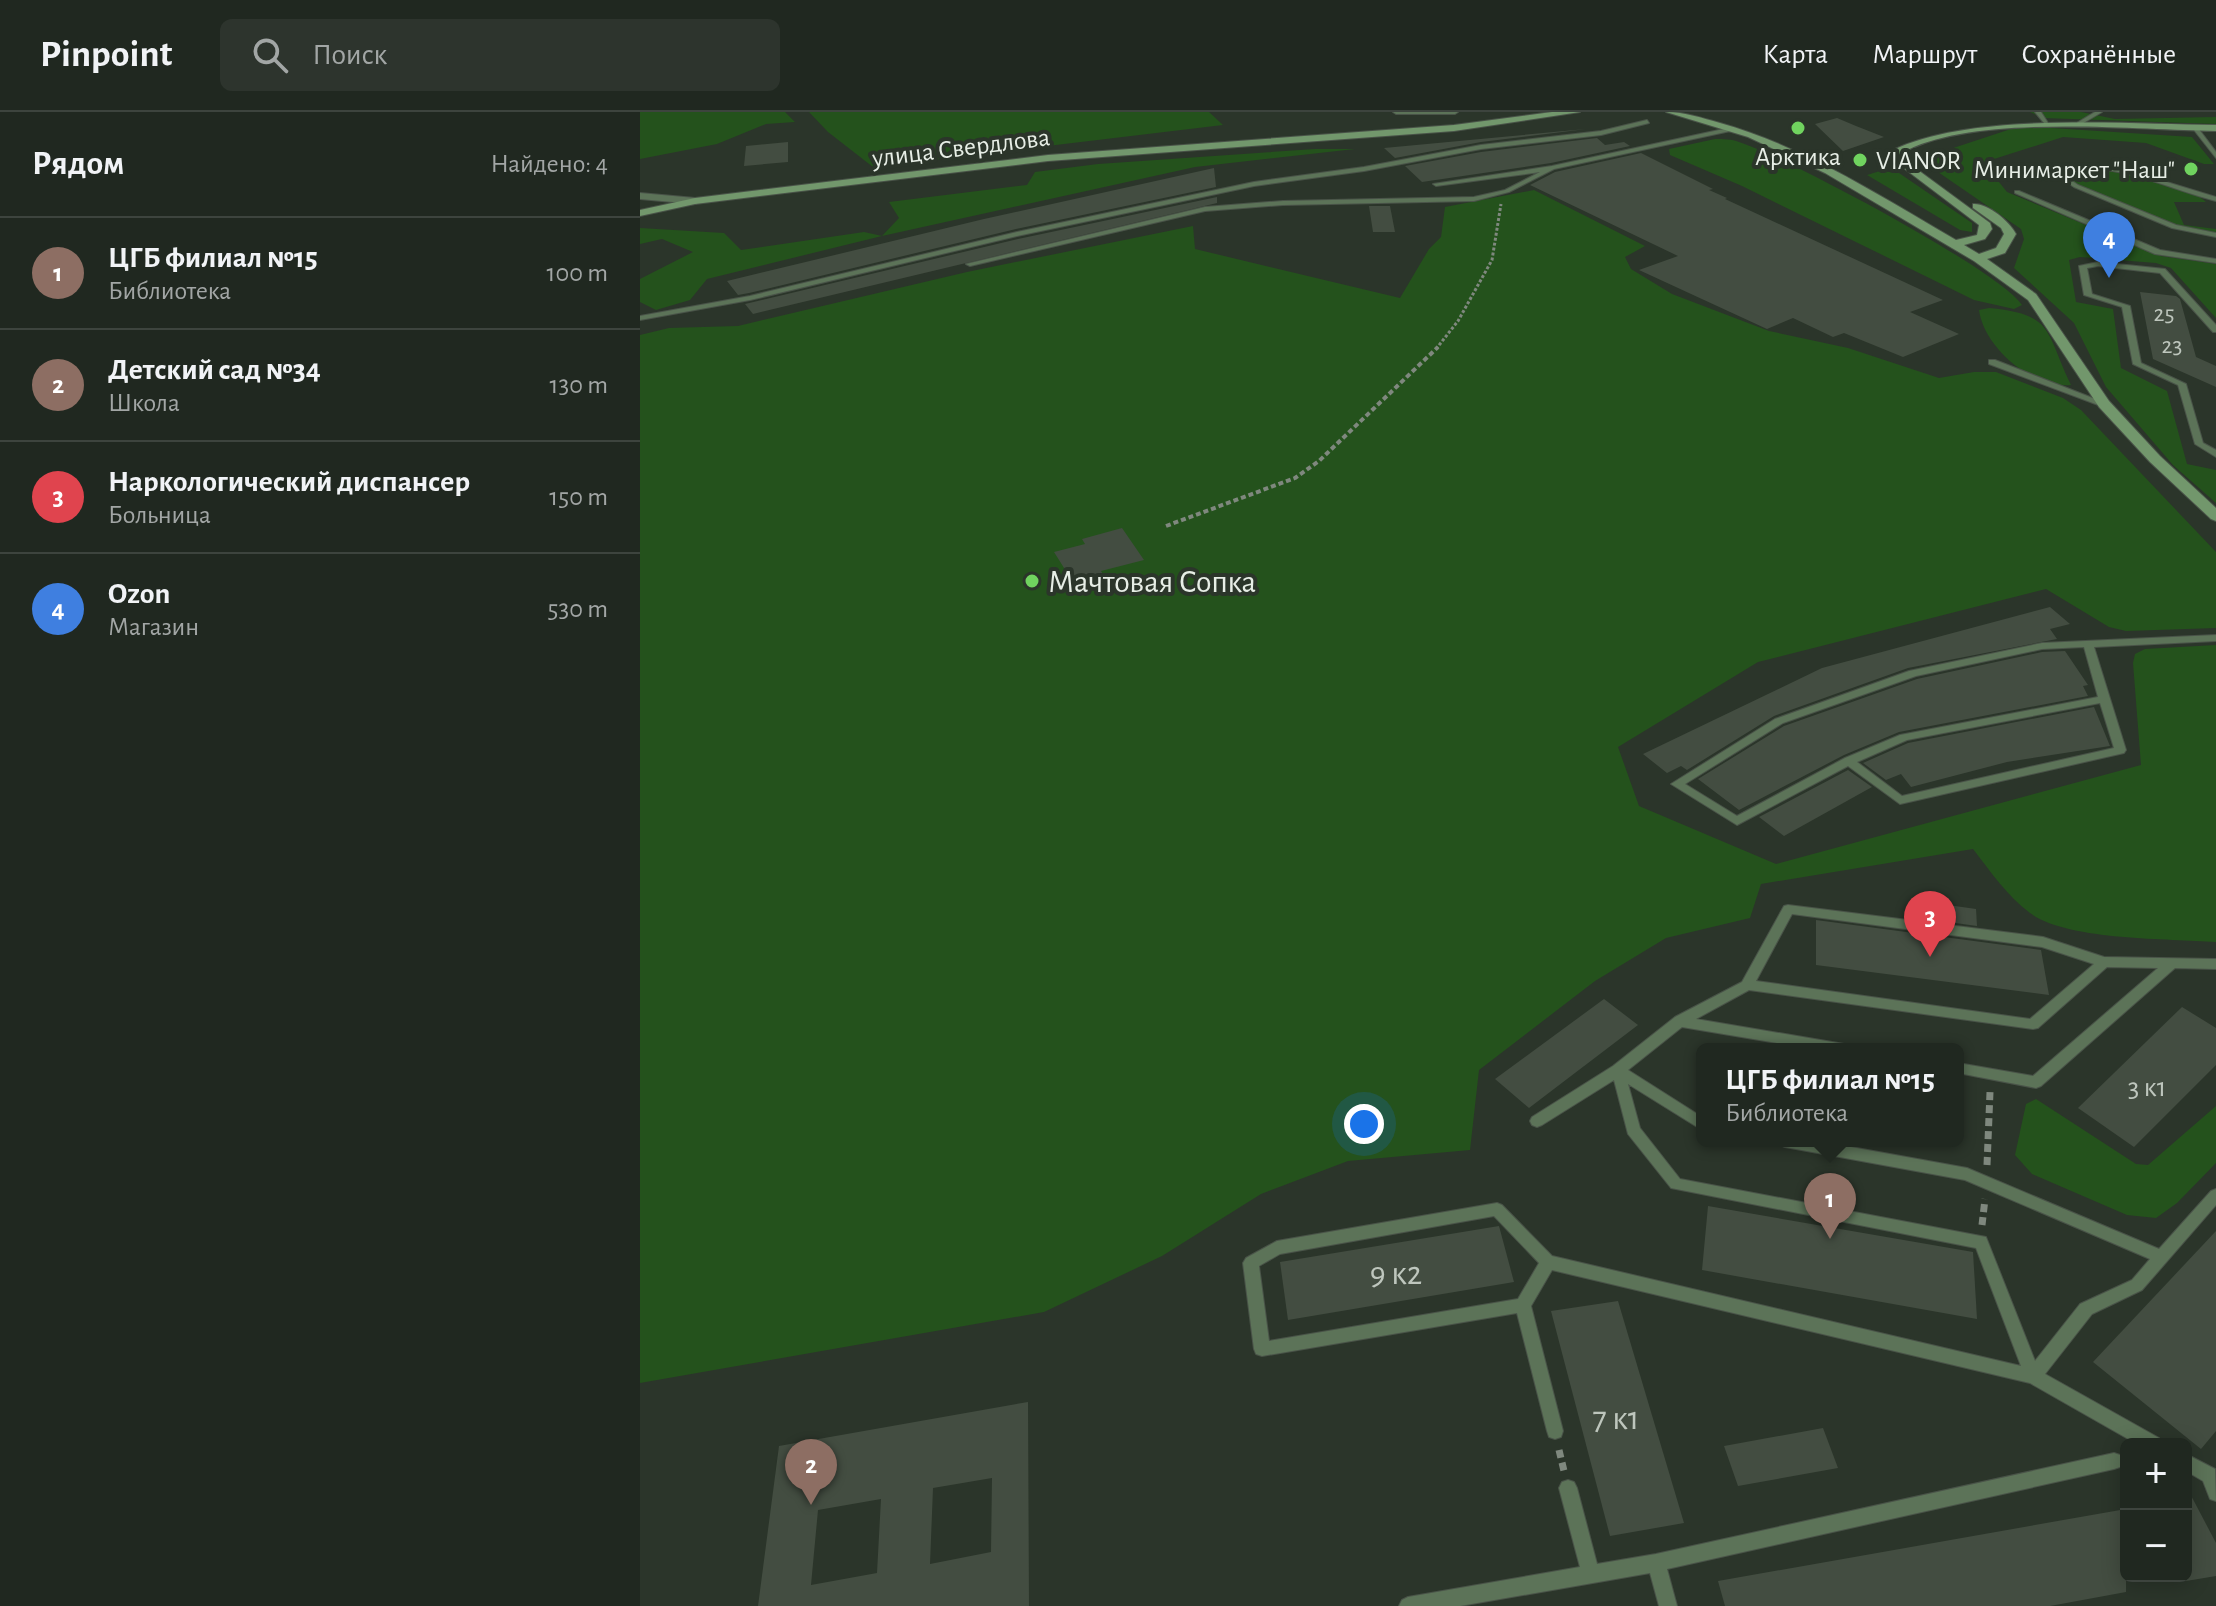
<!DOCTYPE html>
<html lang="ru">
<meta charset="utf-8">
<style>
:root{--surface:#202820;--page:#2d342d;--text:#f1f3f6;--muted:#a2a6a5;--line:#3d443e;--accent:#70d35f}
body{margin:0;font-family:"Alegreya Sans",sans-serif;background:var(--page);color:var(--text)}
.controls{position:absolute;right:24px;bottom:24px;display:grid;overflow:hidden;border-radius:12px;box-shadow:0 4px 20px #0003}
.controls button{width:72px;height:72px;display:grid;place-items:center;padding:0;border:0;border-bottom:2px solid var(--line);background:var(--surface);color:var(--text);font:40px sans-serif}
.you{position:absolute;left:724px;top:1012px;width:28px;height:28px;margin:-20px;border:6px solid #fff;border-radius:50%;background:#1a73e8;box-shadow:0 0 0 12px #1a73e833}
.badge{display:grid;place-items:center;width:52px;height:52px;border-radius:50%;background:var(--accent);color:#fff;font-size:26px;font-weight:700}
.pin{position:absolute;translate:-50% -66px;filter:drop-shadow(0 2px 4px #0008)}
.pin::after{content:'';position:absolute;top:42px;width:28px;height:24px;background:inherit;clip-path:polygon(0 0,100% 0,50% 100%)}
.popup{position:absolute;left:1056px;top:931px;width:268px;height:104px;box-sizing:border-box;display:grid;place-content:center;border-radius:12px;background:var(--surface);filter:drop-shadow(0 2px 6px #0005);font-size:26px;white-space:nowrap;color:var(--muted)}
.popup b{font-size:30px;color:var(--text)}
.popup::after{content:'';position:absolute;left:50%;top:100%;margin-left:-16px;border:16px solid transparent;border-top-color:var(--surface)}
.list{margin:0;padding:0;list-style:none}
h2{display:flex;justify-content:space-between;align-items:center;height:104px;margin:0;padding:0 32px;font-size:34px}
h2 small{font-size:26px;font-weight:400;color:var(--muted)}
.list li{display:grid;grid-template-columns:52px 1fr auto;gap:24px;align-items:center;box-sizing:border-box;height:112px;padding:0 32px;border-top:2px solid var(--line)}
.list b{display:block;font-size:30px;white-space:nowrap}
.list p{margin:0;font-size:26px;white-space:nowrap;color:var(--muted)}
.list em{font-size:26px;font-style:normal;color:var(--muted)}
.icon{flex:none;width:44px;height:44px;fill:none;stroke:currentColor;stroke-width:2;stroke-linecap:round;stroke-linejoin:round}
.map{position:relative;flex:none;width:1576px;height:1494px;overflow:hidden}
header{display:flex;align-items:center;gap:48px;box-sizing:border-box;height:112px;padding:0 40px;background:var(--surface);border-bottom:2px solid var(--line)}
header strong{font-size:38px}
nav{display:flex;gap:44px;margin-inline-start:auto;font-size:28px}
.search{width:560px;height:72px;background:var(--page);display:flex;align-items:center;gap:20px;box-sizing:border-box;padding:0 28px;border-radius:12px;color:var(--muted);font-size:30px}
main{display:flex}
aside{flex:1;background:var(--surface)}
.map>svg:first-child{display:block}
.green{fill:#24521c}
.building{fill:#434d41;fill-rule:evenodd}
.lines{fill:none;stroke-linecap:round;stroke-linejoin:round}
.lane-casing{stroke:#495348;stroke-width:2}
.street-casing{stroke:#495348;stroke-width:2}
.secondary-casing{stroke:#495348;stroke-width:2}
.path-far2{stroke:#7f887e;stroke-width:3;stroke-dasharray:3 2;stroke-linecap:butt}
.path-far1{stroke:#7f887e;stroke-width:4;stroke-dasharray:5 3;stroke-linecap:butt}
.path{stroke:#7f887e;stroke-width:7;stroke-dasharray:8 5;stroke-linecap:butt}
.lane{fill:#5c7358;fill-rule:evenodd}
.street{fill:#5c7358;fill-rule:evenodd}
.secondary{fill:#72976c;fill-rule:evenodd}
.poi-dot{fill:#70d35f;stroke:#2b352a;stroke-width:3}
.labels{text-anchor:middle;stroke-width:8;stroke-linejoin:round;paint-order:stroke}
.far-number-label{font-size:24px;fill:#bec6bd}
.far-street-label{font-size:26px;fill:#e7eee6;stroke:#2b352a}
.far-poi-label{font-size:26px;fill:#e7eee6;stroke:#2b352a}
.number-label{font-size:28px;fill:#bec6bd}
.poi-label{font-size:32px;fill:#e7eee6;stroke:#2b352a;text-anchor:start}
.near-number-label{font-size:34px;fill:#bec6bd}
</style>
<header>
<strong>Pinpoint</strong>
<div class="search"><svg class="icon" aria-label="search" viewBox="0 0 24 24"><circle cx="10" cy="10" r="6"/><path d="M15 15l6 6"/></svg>Поиск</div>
<nav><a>Карта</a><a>Маршрут</a><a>Сохранённые</a></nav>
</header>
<main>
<aside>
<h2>Рядом<small>Найдено: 4</small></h2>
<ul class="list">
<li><span class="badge" style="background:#8d6e63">1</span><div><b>ЦГБ филиал №15</b><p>Библиотека</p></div><em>100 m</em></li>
<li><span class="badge" style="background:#8d6e63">2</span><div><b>Детский сад №34</b><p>Школа</p></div><em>130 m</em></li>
<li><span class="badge" style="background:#e0444e">3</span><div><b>Наркологический диспансер</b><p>Больница</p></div><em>150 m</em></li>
<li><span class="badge" style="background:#3f7fe0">4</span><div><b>Ozon</b><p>Магазин</p></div><em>530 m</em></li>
</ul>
</aside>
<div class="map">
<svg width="1576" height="1494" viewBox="0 0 1576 1494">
<rect width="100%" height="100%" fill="#2b352a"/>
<!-- green -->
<g class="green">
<polygon points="0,0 145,0 155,10 126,12 77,32 0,47"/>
<polygon points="169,0 569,0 583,13 233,55 188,20"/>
<polygon points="1390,0 1441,0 1475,7 1576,5 1576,12 1403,6"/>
<polygon points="1380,14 1552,25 1574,52 1564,52 1506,31 1423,25 1354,47 1359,70 1367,80 1521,144 1576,152 1576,206 1531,156 1516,151 1440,145 1429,148 1436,190 1473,197 1481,256 1527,279 1547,352 1576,358 1576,391 1533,353 1466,275 1434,211 1374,156 1384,127 1381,117 1295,58 1289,44"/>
<path d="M1075 27C1083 27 1092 27 1099 30 1146 45 1359 158 1382 193L1374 197 1334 188 1102 74 1030 43 1029 37Z"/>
<polygon points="675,37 715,37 555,55 242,124 67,167 50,188 16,198 0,190 0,167 53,140 22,127 0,132 0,116 84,121 101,138 224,120 242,124 259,106 249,90 387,73 395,60 458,52"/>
<polygon points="1451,57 1493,60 1560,85 1566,90 1534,90 1544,113 1576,117 1576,123 1553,120 1434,73 1429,65"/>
<polygon points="1240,59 1259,61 1332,111 1332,120 1320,118 1227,63"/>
<path d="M894 78 1005 134 985 145 991 157 1032 182 1129 219 1208 236 1299 266 1334 260H1356L1423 286 1441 298 1576 440V516L1486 519 1469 515 1406 477 1118 550 978 635 999 694 1136 752 1501 653 1493 551 1495 542 1505 537 1576 533V830C1527 826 1429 829 1390 801 1367 784 1351 760 1333 737L1121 772 1110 806 1026 826 955 869 839 958 830 1038 708 1049 621 1082 522 1144 404 1200 0 1271V223L29 216 98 214 327 160 553 114 555 137 760 186 789 137 801 125 805 95Z"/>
<path d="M1349 196C1415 202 1405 220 1431 273 1393 277 1344 236 1339 198Z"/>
<polygon points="1396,987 1496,1052 1508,1053 1576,994 1576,1051 1537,1091 1516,1106 1487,1103 1392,1062 1375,1043 1386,992"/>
</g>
<!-- building -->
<g class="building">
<polygon points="1197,6 1216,14 1244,25 1203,39 1175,12"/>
<polygon points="946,17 841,30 755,46 744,36"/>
<polygon points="957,26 965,33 984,30 990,34 911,51 782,70 765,54 841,40"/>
<polygon points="148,30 148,50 104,54 106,34"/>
<polygon points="1001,41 1073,77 1069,78 1087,86 1085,87 1303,188 1270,200 1319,222 1263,245 1204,221 1193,225 1153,206 1127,217 999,158 1038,144 890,73 915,60"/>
<polygon points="574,56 576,75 376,117 109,181 98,183 87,169 344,107"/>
<polygon points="577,85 577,91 113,202 105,192 378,127"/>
<polygon points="729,94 750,94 755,120 733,120"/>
<polygon points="1500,180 1536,184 1540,187 1556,245 1576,254 1576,275 1513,247"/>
<polygon points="482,416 504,448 461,459 466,467 436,475 414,440 445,432 442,427"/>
<polygon points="1410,495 1430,512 1410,517 1417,527 1268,556 1134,604 1047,658 1041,654 1027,661 1003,642 1182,556"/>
<polygon points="1425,539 1448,573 1443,574 1448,584 1259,620 1204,643 1099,698 1058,667 1144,614 1277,567 1402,540"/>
<polygon points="1454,595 1470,634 1367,650 1271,675 1261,662 1246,668 1223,651 1268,631"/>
<polygon points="1208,658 1232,675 1144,724 1119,705"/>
<polygon points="1294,791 1336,797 1337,814 1294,808"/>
<polygon points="1176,808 1401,838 1409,883 1176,853"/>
<polygon points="964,887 998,913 889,996 855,967"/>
<polygon points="1542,895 1576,916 1576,953 1494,1035 1438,996"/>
<polygon points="1068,1094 1333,1140 1337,1207 1062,1158"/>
<polygon points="859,1114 874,1170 648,1208 640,1150"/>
<polygon points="1576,1119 1576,1319 1561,1337 1453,1250"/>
<polygon points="978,1189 1044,1411 970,1424 911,1199"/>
<path d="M388 1290 389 1494H118L139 1334ZM352 1366 351 1440 290 1452 293 1376ZM241 1387 237 1461 171 1473 178 1398Z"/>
<polygon points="1183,1316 1198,1356 1098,1374 1084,1334"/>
<polygon points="1546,1374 1576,1431 1576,1464 1546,1469"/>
<polygon points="1486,1397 1486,1480 1410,1494 1085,1494 1078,1469"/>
</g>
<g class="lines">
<defs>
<g id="lane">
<polygon points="753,0 818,0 815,2 756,2"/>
<polygon points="1395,0 1401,0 1408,11 1404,11"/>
<polygon points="1455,0 1462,0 1440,13 1435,12"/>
<polygon points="1007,8 1009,11 961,23 841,37 724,59 614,74 377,124 110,188 0,208 0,204 110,184 377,120 614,70 724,55 841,33 961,19"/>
<polygon points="1093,15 1095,18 914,57 869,80 834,89 643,93 565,99 330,154 326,152 565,95 643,89 834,85 865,78 900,60 796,74 793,72 912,54"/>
<polygon points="1554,16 1558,16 1576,40 1576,46 1554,18"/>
<path d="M1444 52 1484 57 1576 85V89C1528 77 1480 51 1429 58L1425 64 1438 73 1536 113 1576 121V125L1532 116 1434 75 1418 64 1425 55Z"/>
<polygon points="1375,79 1379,79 1520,138 1576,147 1576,151 1515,142 1375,81"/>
<polygon points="1458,150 1525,157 1576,213 1576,220 1573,220 1520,161 1458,154 1447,156 1452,182 1490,194 1501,251 1546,272 1563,331 1576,338 1576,345 1555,332 1538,273 1493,252 1482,195 1444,183 1439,154"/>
<polygon points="1349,248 1355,248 1468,292 1461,294 1349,252"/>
<path d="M1576 523V529L1454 535 1486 638 1484 641 1260 692 1208 654 1097 713 1031 672 1135 607 1269 559 1402 531ZM1444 535 1458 585 1260 623 1205 646 1097 704 1045 672 1143 611 1276 564 1402 537ZM1460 591 1474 636 1262 684 1217 650 1267 628Z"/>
<path d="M1148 793 1403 825 1464 845 1576 847V857L1535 856 1401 974 1396 976 1318 961V951L1393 964 1518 856 1467 855 1398 916 1393 917 1109 878 1056 907 1204 932 1209 933 1211 937H1173L1042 915 988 958 1062 1005V1018L988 972 1000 1016 1040 1067 1346 1125 1395 1249 1440 1192 1492 1168 1510 1147 1325 1068 1145 1035 1140 1033 1138 1029H1178L1327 1056 1519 1137 1571 1079 1576 1077V1093L1502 1178 1452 1202 1405 1262 1519 1326 1521 1332H1497L1390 1271 912 1158 891 1194 923 1319 921 1325 915 1327 909 1325 907 1319 877 1201 622 1244 616 1242 614 1237 603 1151 606 1146 637 1129 857 1091 862 1093 912 1144 1381 1254 1336 1136 1031 1076 988 1022 974 968 902 1013 897 1015 892 1013 890 1009 892 1005 973 954 1035 905 1102 870 1144 794ZM1152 802 1402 835 1454 852 1390 907 1116 869ZM854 1104 899 1151 878 1187 629 1229 619 1154 640 1142Z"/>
<polygon points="1474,1341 1480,1343 1482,1349 1480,1355 1474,1357 1027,1457 1037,1494 1019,1494 1010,1461 820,1494 759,1494 762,1488 768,1485 940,1455 919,1376 922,1370 928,1368 934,1370 937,1376 957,1452 1016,1442"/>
<polygon points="1546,1342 1575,1357 1576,1389 1570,1387 1563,1369 1546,1359"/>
</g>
<polygon id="street" points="0,81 55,86 61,89 55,92 0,87"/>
<g id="secondary">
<polygon points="912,0 940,0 814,19 408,49 55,92 0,104 0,98 55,86 408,43 814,13"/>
<path d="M1026 0C1045 0 1062 6 1080 11 1165 35 1240 84 1316 128L1337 123 1339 113 1253 48V38C1332 0 1485 12 1576 13V19C1493 18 1332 1 1262 41L1263 47 1350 111 1352 117 1345 127 1324 133 1339 142 1356 136 1364 122 1361 116 1333 96V92C1348 91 1369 109 1376 122L1365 141 1347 147 1396 182 1469 289 1520 344 1576 396V409L1571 407 1510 350 1459 295 1388 188 1334 149 1185 61 1108 25Z"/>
</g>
</defs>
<!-- lane casing -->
<use href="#lane" class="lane-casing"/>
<!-- street casing -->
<use href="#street" class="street-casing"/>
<!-- secondary casing -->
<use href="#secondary" class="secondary-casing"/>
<!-- path-far2 -->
<polyline class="path-far2" points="796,237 818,209 852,148 861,92"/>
<!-- path-far1 -->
<polyline class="path-far1" points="526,414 655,366 679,349 798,235"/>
<!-- path -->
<g class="path">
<polyline points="1347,1053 1350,980"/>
<polyline points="1342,1113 1345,1087"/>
<polyline points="919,1338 924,1359"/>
</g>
<!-- lane -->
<use href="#lane" class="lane"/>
<!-- street -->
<use href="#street" class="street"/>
<!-- secondary -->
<use href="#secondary" class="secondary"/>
</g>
<!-- markers -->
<g class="poi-dot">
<circle cx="1158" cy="16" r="8"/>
<circle cx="1220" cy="48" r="8"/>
<circle cx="1551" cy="57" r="8"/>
<circle cx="392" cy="469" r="8"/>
</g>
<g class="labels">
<!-- far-number labels -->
<g class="far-number-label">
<text x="1524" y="209">25</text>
<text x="1532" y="241">23</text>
</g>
<!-- far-street labels -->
<g class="far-street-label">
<text transform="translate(321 35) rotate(-7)" y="9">улица Свердлова</text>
</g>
<!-- far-poi labels -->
<g class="far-poi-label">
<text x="1158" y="53">Арктика</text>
<text x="1236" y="57" text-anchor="start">VIANOR</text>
<text x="1535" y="66" text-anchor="end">Минимаркет "Наш"</text>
</g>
<!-- number labels -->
<g class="number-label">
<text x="1507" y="984">3 к1</text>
</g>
<!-- poi labels -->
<g class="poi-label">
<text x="408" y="480">Мачтовая Сопка</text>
</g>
<!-- near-number labels -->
<g class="near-number-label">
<text x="756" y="1172">9 к2</text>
<text x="976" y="1317">7 к1</text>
</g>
</g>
</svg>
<div class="controls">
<button>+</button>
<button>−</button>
</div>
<div class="you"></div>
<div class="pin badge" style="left:1190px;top:1127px;background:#8d6e63">1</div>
<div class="popup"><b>ЦГБ филиал №15</b>Библиотека</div>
<div class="pin badge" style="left:171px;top:1393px;background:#8d6e63">2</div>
<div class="pin badge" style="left:1290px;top:845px;background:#e0444e">3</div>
<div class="pin badge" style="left:1469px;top:166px;background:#3f7fe0">4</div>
</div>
</main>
